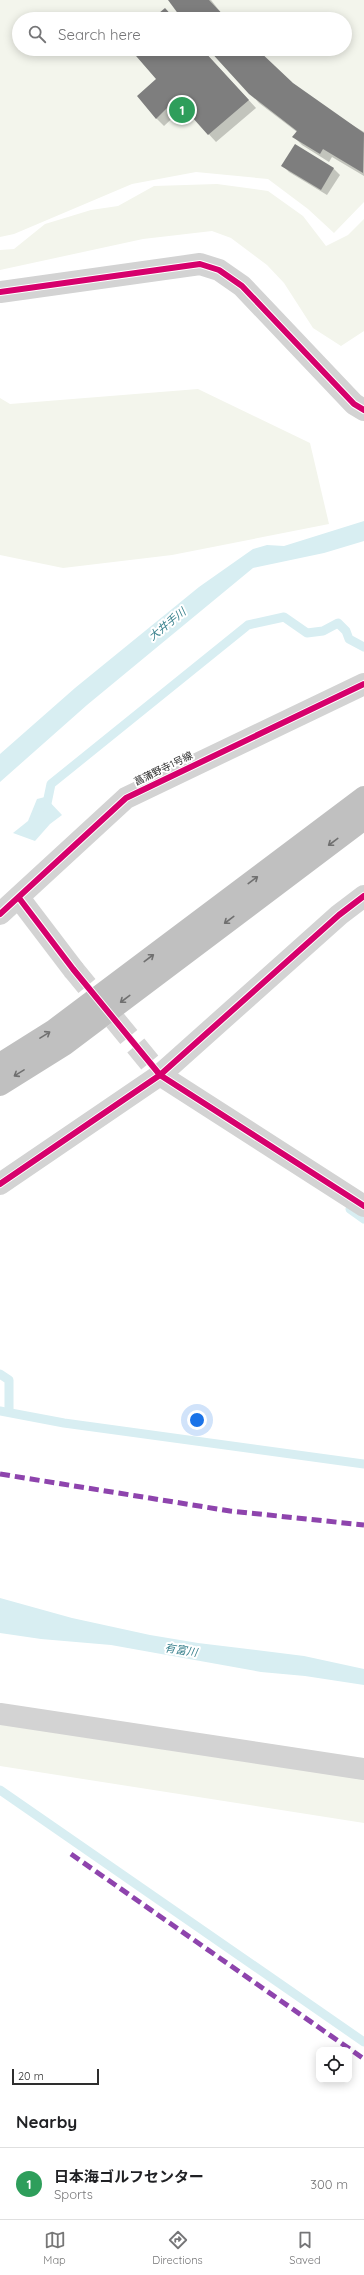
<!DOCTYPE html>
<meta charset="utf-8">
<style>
:root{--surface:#fff;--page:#f6f6f6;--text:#202124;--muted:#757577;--line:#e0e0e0;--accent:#777}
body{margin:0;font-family:Quicksand,"Noto Sans JP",sans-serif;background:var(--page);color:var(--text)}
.controls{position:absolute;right:12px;bottom:12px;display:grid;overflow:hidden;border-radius:8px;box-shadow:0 2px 10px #0003}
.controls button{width:36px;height:36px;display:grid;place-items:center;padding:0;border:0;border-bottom:1px solid var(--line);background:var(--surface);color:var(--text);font:20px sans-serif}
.scale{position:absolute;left:12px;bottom:10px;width:87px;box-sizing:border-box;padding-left:4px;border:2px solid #2e2e2e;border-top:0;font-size:11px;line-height:14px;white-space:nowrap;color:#2e2e2e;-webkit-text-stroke:3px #fff;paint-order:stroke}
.you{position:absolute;left:197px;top:1420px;width:14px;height:14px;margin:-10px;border:3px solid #fff;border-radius:50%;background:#1a73e8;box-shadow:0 0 0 6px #1a73e833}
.badge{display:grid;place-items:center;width:26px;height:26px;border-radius:50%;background:var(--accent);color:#fff;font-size:13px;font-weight:700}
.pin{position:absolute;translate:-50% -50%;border:2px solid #fff;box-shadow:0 1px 4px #0006}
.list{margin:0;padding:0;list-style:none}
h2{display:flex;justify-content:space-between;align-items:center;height:52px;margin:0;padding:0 16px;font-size:17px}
h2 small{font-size:13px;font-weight:400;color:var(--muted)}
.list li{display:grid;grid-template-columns:26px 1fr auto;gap:12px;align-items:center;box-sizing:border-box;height:72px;padding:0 16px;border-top:1px solid var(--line)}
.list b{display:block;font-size:15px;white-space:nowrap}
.list p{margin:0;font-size:13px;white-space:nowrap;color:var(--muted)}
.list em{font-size:13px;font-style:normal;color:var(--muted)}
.icon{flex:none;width:22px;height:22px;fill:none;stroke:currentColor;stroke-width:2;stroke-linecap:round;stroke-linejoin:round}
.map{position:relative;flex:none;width:364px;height:2095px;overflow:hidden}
.search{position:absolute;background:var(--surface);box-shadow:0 2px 10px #0003;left:12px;right:12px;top:12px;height:44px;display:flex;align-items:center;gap:10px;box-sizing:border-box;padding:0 14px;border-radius:22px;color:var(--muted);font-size:15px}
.sheet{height:124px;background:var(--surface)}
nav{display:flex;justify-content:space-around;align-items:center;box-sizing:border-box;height:56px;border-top:1px solid var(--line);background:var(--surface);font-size:11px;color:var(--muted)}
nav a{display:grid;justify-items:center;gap:2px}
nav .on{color:var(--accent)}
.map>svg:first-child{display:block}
.green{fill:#f3f5ec;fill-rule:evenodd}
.water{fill:#d8eef2}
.shadow{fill:#0003}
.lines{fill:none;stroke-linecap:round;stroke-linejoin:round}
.stream{stroke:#d8eef2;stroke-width:9}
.building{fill:#7e7e7e}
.minor-tunnel{stroke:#d5d5d5;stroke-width:22;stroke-dasharray:22 11;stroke-linecap:butt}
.minor{stroke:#d3d3d3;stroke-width:22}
.motorway{stroke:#c0c0c0;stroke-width:22}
.quiet{stroke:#8e44ad;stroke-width:5;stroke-dasharray:10 5;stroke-linecap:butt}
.cycleway-casing{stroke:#fff;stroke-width:8}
.cycleway{stroke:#d6006c;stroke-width:6}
.oneway{stroke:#707070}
.labels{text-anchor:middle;stroke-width:4;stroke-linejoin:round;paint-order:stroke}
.street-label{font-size:10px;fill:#2e2e2e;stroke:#fff}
.water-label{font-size:11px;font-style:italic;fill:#38808c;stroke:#fff}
</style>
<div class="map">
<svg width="364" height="2095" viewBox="0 0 364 2095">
<rect width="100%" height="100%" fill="#fff"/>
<!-- green -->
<g class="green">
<path d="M0 0H364V202L334 233 308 209 268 179 196 172 132 184 14 234 0 237ZM19 19H345V49H19Z"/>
<polygon points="217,184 268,191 303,216 326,246 348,235 364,219 364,331 341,346 313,328 284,283 267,265 231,238 212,231 143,239 0,270 0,250 14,249 45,224 91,210 118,206 154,186"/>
<polygon points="198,389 310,443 329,524 172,555 63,568 0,555 0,398 10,404"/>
<polygon points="0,1721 364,1774 364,1823 0,1766"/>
</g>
<!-- water -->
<g class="water">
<polygon points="364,521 364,541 324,553 253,568 87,705 0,782 0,754 75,688 199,587 253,549 267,545 284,546"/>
<polygon points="45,797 62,815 50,824 35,841 13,833 28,821 37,799"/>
<polygon points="0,1598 72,1618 150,1635 198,1643 304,1656 364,1669 364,1685 305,1676 261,1672 111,1645 41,1639 0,1633"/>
</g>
<!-- shadow -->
<g class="shadow">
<polygon points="170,0 211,0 226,19 183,19"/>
<polygon points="132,49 202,49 256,108 216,142 184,107 164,126 156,118 158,79"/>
<polygon points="210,49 255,49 292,84 333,114 364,132 364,176 332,157 329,162 302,145 294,137 297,132 259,103"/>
<polygon points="295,145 334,169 340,175 327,195 289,172 283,166"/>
</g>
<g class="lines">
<!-- stream -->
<g class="stream">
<polyline points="46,808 51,784 248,625 284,617 307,633 323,631 338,623 346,631 349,639 364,647"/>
<polyline points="350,1209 364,1219"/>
<polyline points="0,1374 9,1380 9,1411"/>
<polyline points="0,1411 64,1423 364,1464"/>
<polyline points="0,1790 364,2042"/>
</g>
</g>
<!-- building -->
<g class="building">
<polygon points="168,0 209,0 227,19 182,19"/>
<polygon points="165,8 175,19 152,19"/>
<polygon points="130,49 202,49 249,100 208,135 176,99 156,119 137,96 156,79"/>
<polygon points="208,49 257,49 293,83 364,133 363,173 323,149 320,154 292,137 297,131 249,94"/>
<polygon points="295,144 334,168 321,190 281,166"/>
</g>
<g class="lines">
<!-- minor-tunnel -->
<polyline class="minor-tunnel" points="73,969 160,1075"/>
<!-- minor -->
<g class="minor">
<polyline points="0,292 200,264 219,270 242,286 354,404 364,410"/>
<polyline points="19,898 73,969"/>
<polyline points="0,914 126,798 364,684"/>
<polyline points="160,1075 364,1206"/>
<polyline points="0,1184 160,1075 339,915 364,896"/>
<polyline points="0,1714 364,1769"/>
</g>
<!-- motorway -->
<g class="motorway">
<polyline points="0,1064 54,1030 364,797"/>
<polyline points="0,1085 64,1045 364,819"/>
</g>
<!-- quiet -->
<g class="quiet">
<polyline points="0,1474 230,1511 364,1525"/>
<polyline points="71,1854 364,2059"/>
</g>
<defs>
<g id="cycleway">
<polyline points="0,292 200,264 219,270 242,286 354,404 364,410"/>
<polyline points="19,898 73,969 160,1075 364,1206"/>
<polyline points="0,914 126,798 364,684"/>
<polyline points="0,1184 160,1075 339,915 364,896"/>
</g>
</defs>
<!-- cycleway casing -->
<use href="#cycleway" class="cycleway-casing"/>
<!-- cycleway -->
<use href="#cycleway" class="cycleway"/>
</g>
<!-- one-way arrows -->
<defs><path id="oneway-shaft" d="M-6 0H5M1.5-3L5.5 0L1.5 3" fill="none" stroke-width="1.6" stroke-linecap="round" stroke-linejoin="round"/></defs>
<g class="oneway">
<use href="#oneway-shaft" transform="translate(333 842) rotate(143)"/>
<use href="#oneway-shaft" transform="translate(253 880) rotate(-37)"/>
<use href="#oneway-shaft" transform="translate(229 920) rotate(143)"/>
<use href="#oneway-shaft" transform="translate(149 958) rotate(-37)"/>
<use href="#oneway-shaft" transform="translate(125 999) rotate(143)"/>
<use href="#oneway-shaft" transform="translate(45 1035) rotate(-32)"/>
<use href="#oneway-shaft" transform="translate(19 1073) rotate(148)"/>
</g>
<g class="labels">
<!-- street labels -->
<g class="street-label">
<text transform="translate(163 768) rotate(-26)" y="4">菖蒲野寺1号線</text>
</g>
<!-- water labels -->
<g class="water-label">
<text transform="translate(167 624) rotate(-39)" y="4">大井手川</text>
<text transform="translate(181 1650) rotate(9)" y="4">有富川</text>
</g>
</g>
</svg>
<div class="controls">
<button><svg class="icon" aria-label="locate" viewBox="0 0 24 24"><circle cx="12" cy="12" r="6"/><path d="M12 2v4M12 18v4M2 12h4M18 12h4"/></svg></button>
</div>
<div class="scale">20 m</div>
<div class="you"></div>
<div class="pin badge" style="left:182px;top:110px;background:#2e9e5b">1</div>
<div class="search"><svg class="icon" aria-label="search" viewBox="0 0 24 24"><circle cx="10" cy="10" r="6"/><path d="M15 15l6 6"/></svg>Search here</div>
</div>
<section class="sheet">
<h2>Nearby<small></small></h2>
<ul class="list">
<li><span class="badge" style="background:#2e9e5b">1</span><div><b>日本海ゴルフセンター</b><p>Sports</p></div><em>300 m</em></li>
</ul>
</section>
<nav>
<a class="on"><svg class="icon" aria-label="map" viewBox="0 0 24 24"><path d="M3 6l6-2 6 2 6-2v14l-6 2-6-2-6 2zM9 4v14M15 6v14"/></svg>Map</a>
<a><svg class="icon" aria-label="directions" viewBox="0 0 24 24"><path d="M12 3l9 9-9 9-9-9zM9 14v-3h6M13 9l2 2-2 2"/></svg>Directions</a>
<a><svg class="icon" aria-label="saved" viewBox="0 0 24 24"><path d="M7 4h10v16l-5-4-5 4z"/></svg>Saved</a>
</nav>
